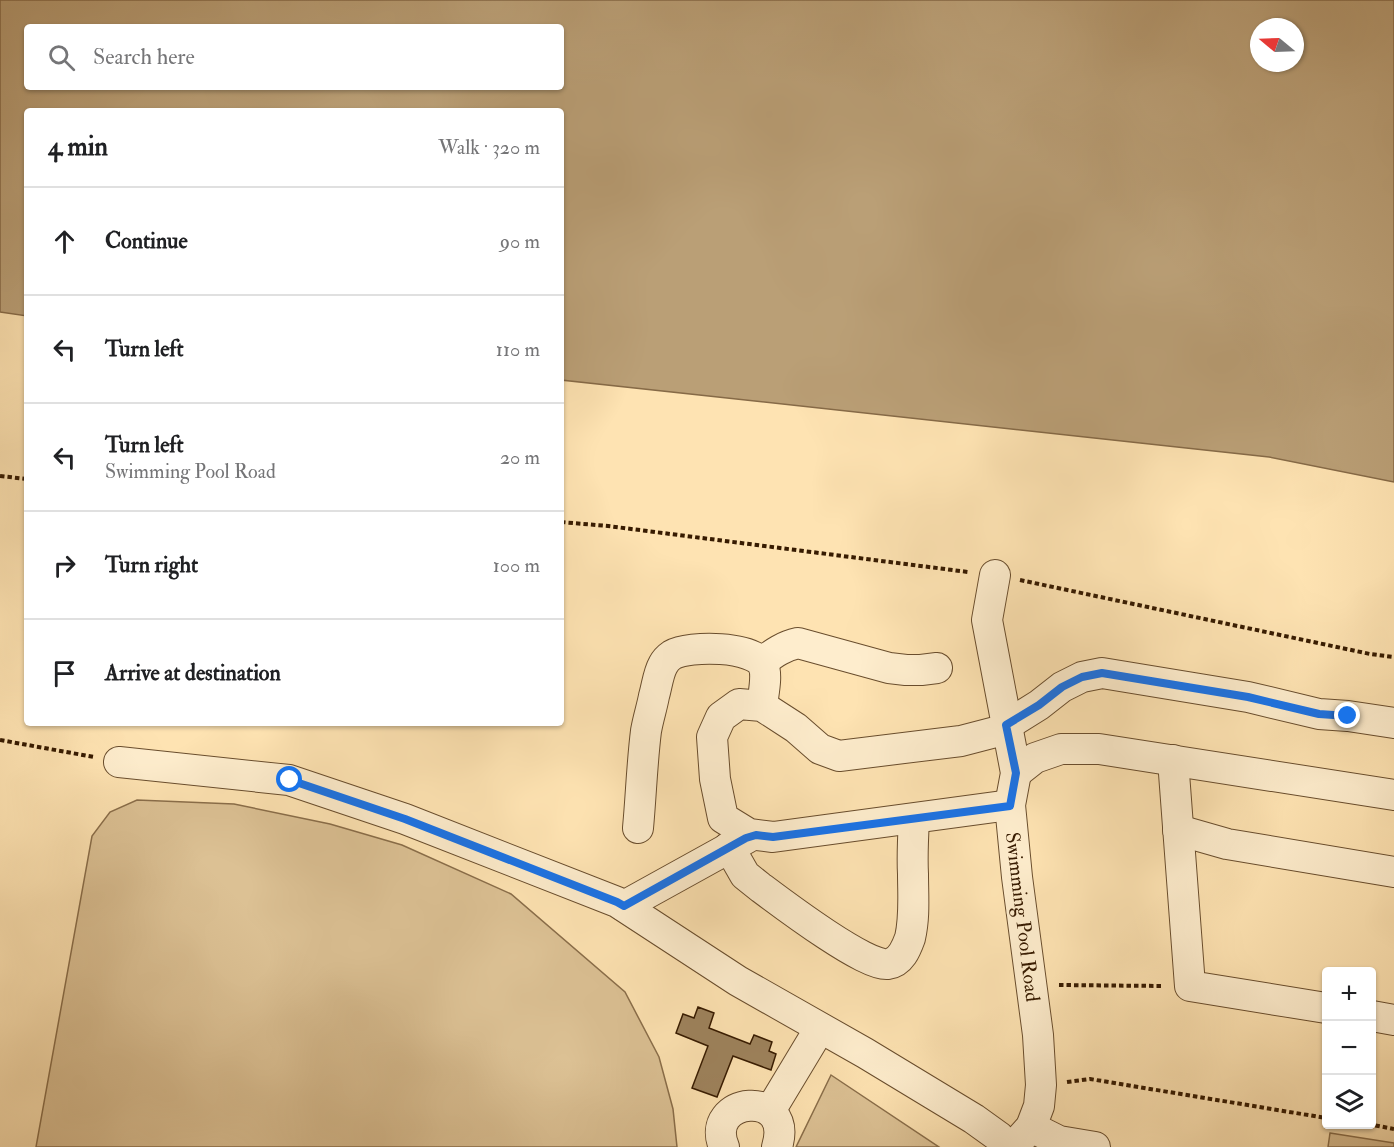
<!DOCTYPE html>
<meta charset="utf-8">
<style>
:root{--surface:#fff;--page:#f6f6f6;--text:#202124;--muted:#757577;--line:#e0e0e0}
body{margin:0;font-family:"IM FELL Double Pica",serif;background:var(--page);color:var(--text)}
.controls{position:absolute;right:18px;bottom:18px;display:grid;overflow:hidden;border-radius:6px;box-shadow:0 2px 4px #0004}
.controls button{width:54px;height:54px;display:grid;place-items:center;padding:0;border:0;border-bottom:2px solid var(--line);background:var(--surface);color:var(--text);font:30px sans-serif}
.compass{position:absolute;left:1250px;top:18px;width:54px;height:54px;border-radius:50%;background:var(--surface);box-shadow:0 2px 4px #0004;rotate:289deg}
.stop{position:absolute;width:18px;height:18px;margin:-14px;border:4px solid #1a73e8;border-radius:50%;background:#fff}
.stop.end{background:#1a73e8;border-color:#fff;box-shadow:0 2px 6px #0008}
.list{margin:0;padding:0;list-style:none}
h2{display:flex;justify-content:space-between;align-items:center;height:78px;margin:0;padding:0 24px;font-size:26px}
h2 small{font-size:20px;font-weight:400;color:var(--muted)}
.list li{display:grid;grid-template-columns:39px 1fr auto;gap:18px;align-items:center;box-sizing:border-box;height:108px;padding:0 24px;border-top:2px solid var(--line)}
.list b{display:block;font-size:22px;white-space:nowrap}
.list p{margin:0;font-size:20px;white-space:nowrap;color:var(--muted)}
.list em{font-size:20px;font-style:normal;color:var(--muted)}
.icon{flex:none;width:33px;height:33px;fill:none;stroke:currentColor;stroke-width:2;stroke-linecap:round;stroke-linejoin:round}
.map{position:relative;flex:none;width:1394px;height:1147px;overflow:hidden}
.search{position:absolute;background:var(--surface);box-shadow:0 2px 4px #0004;left:24px;top:24px;width:540px;height:66px;display:flex;align-items:center;gap:15px;box-sizing:border-box;padding:0 21px;border-radius:6px;color:var(--muted);font-size:22px}
.panel{position:absolute;background:var(--surface);box-shadow:0 2px 4px #0004;left:24px;top:108px;width:540px;height:618px;border-radius:6px}
.map>svg:first-child{display:block}
.green{fill:#dcc194;stroke:#8a6e4a;stroke-width:1.5}
.water{fill:#ba9f76;stroke:#866a47;stroke-width:1.5;fill-rule:evenodd}
.building{fill:#9e835d;stroke:#371b01;stroke-width:1.5}
.lines{fill:none;stroke-linecap:round;stroke-linejoin:round}
.minor-casing{stroke:#694d2d;stroke-width:32}
.path{stroke:#371b01;stroke-width:4;stroke-dasharray:4.5 3;stroke-linecap:butt}
.minor{stroke:#feedcd;stroke-width:30}
.route{stroke:#1a73e8;stroke-width:8}
.labels{text-anchor:middle;stroke-width:5;stroke-linejoin:round;paint-order:stroke}
.street-label{font-size:20px;fill:#371b01;stroke:#feedcd}
</style>
<div class="map">
<svg width="1394" height="1147" viewBox="0 0 1394 1147">
<rect width="100%" height="100%" fill="#fee3b2"/>
<filter id="stains"><feTurbulence type="fractalNoise" baseFrequency=".00333" numOctaves="4"/><feColorMatrix values="0 0 0 0 .2 0 0 0 0 .09 0 0 0 0 .02 0 0 0 .5 -.17"/></filter>
<radialGradient id="worn" r=".72"><stop offset=".6" stop-color="#630" stop-opacity="0"/><stop offset="1" stop-color="#630" stop-opacity=".3"/></radialGradient>
<!-- green -->
<g class="green">
<polygon points="137,800 234,804 330,824 402,845 511,894 625,992 659,1057 673,1109 677,1147 36,1147 92,836 110,812"/>
<polygon points="831,1075 939,1147 796,1147"/>
<polygon points="1330,1133 1394,1143 1394,1147 1328,1147"/>
</g>
<!-- water -->
<path class="water" d="M0 0H1394V482L1269 457 561 380V111H27V316L0 312ZM27 27H561V87H27ZM1259 27H1295V63H1259Z"/>
<!-- building -->
<polygon class="building" points="698,1007 714,1013 709,1028 750,1044 754,1035 772,1042 769,1051 776,1054 771,1070 733,1056 717,1097 692,1088 708,1046 676,1033 683,1014 694,1018"/>
<g class="lines">
<defs>
<g id="minor">
<polyline points="995,575 987,620 1016,773 1010,805 1017,877 1038,1035 1041,1085 1039,1106 1031,1127 1013,1147"/>
<path d="M762 662C774 653 784 646 798 643L889 668 906 670H921L937 668"/>
<polyline points="1007,725 1039,705 1062,687 1082,677 1102,673 1248,697 1319,714 1348,716 1394,723"/>
<polyline points="1007,729 961,741 839,756 820,749 796,728 762,706 739,704 721,717 712,737 715,779 723,818 749,834 773,837 1010,805"/>
<polyline points="1173,760 1190,986 1326,1008"/>
<polyline points="119,762 289,780 405,819 617,902 738,981 865,1053 974,1119 999,1137 1009,1147"/>
<polyline points="1016,773 1035,758 1061,749 1099,749 1394,795"/>
<path d="M638 828C641 796 642 763 646 731 648 719 652 707 654 696 657 686 658 674 663 665 665 661 669 657 672 655 690 645 754 646 763 665 768 675 763 695 762 706"/>
<polyline points="1178,830 1227,844 1394,872"/>
<path d="M729 847 745 875 760 887C780 902 867 968 888 964 901 962 906 949 910 938 915 917 913 895 913 874 912 856 913 837 914 819"/>
<polyline points="624,906 747,838"/>
<polyline points="1372,1016 1394,1020"/>
<polyline points="770,1111 820,1028"/>
<polyline points="1031,1127 1059,1141 1095,1147"/>
<path d="M724 1147C703 1097 795 1087 777 1147"/>
</g>
</defs>
<!-- minor casing -->
<use href="#minor" class="minor-casing"/>
<!-- path -->
<g class="path">
<polyline points="0,476 27,479"/>
<polyline points="561,522 608,526 968,572"/>
<polyline points="1020,580 1370,654 1394,657"/>
<polyline points="0,740 94,757"/>
<polyline points="1059,985 1162,986"/>
<polyline points="1067,1082 1090,1079 1326,1118"/>
<polyline points="1368,1124 1394,1129"/>
</g>
<!-- minor -->
<use href="#minor" class="minor"/>
</g>
<g class="lines">
<!-- route -->
<polyline class="route" points="290,780 405,819 617,902 624,906 746,838 756,835 773,837 1010,806 1016,773 1006,725 1039,705 1062,687 1082,677 1102,673 1248,697 1319,714 1348,716"/>
</g>
<g class="labels">
<!-- street labels -->
<g class="street-label">
<text transform="translate(1023 917) rotate(83)" y="7">Swimming Pool Road</text>
</g>
</g>
<rect width="100%" height="100%" filter="url(#stains)"/>
<rect width="100%" height="100%" fill="url(#worn)"/>
</svg>
<div class="controls">
<button>+</button>
<button>−</button>
<button><svg class="icon" aria-label="layers" viewBox="0 0 24 24"><path d="M12 4l9 5-9 5-9-5zM3 14l9 5 9-5"/></svg></button>
</div>
<svg class="compass" viewBox="-18 -18 36 36"><path d="M0-13l5 13h-10z" fill="#e53935"/><path d="M0 13l5-13h-10z" fill="#757577"/></svg>
<div class="stop" style="left:290px;top:780px"></div>
<div class="stop end" style="left:1348px;top:716px"></div>
<div class="search"><svg class="icon" aria-label="search" viewBox="0 0 24 24"><circle cx="10" cy="10" r="6"/><path d="M15 15l6 6"/></svg>Search here</div>
<section class="panel">
<h2>4 min<small>Walk · 320 m</small></h2>
<ul class="list">
<li><svg class="icon" aria-label="ahead" viewBox="0 0 24 24"><path d="M12 20V5M6 11l6-6 6 6"/></svg><div><b>Continue</b></div><em>90 m</em></li>
<li><svg class="icon" aria-label="left" viewBox="0 0 24 24"><path d="M17 20v-9H6M10 6l-5 5 5 5"/></svg><div><b>Turn left</b></div><em>110 m</em></li>
<li><svg class="icon" aria-label="left" viewBox="0 0 24 24"><path d="M17 20v-9H6M10 6l-5 5 5 5"/></svg><div><b>Turn left</b><p>Swimming Pool Road</p></div><em>20 m</em></li>
<li><svg class="icon" aria-label="right" viewBox="0 0 24 24"><path d="M7 20v-9h11M14 6l5 5-5 5"/></svg><div><b>Turn right</b></div><em>100 m</em></li>
<li><svg class="icon" aria-label="arrive" viewBox="0 0 24 24"><path d="M6 21V4h12l-3 4 3 4H6"/></svg><div><b>Arrive at destination</b></div></li>
</ul>
</section>
</div>
